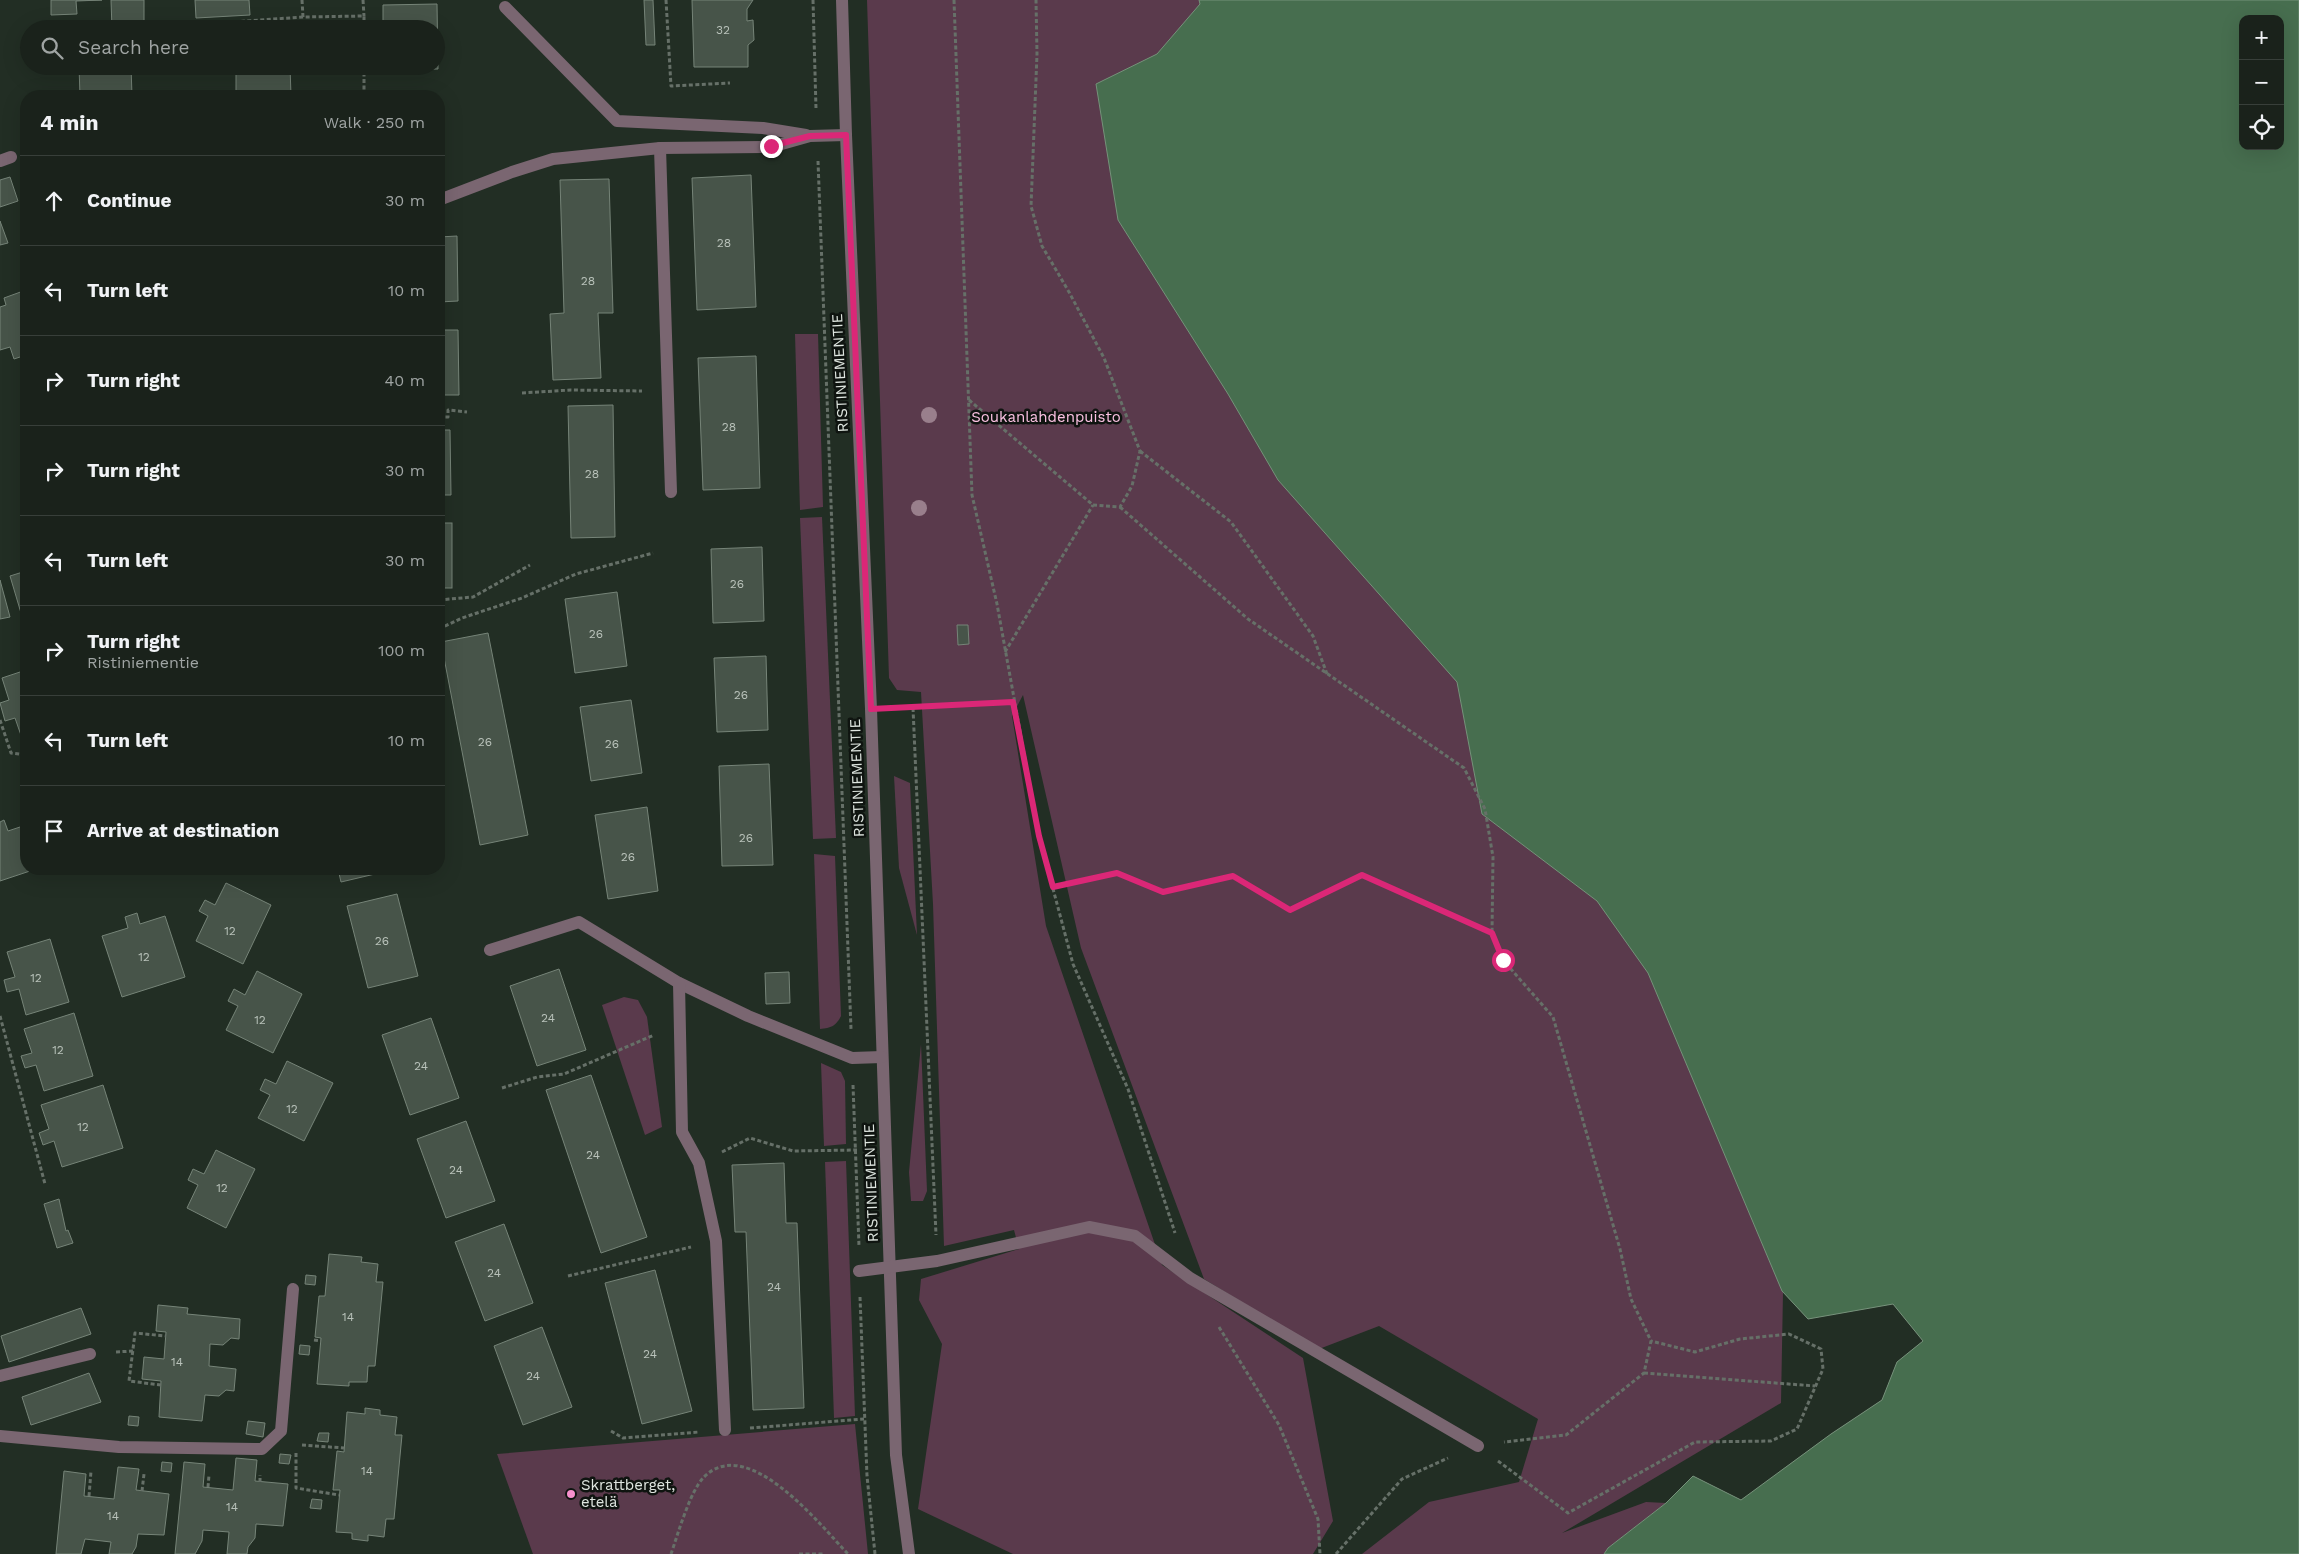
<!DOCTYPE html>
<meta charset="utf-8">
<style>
:root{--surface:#1a221b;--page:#272f28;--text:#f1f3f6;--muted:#9fa4a3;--line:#383f3a}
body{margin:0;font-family:"Work Sans",sans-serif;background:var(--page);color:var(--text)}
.controls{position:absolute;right:15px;top:15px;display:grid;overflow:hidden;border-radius:10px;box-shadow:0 5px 20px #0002}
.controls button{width:45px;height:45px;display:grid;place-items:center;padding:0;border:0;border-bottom:1px solid var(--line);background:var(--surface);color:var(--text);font:25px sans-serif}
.stop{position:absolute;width:15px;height:15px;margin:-11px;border:4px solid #db2777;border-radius:50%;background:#fff}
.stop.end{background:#db2777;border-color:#fff;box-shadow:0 1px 5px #0008}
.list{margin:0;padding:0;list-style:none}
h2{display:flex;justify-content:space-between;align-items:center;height:65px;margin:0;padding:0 20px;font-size:21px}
h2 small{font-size:16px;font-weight:400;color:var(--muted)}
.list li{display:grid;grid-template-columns:32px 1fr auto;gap:15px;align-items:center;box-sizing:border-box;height:90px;padding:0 20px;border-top:1px solid var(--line)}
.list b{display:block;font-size:19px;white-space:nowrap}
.list p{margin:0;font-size:16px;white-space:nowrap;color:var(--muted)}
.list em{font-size:16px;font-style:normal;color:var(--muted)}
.icon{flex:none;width:28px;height:28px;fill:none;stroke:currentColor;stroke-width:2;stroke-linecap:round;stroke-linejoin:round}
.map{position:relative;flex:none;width:2299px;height:1554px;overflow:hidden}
.search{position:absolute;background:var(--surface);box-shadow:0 5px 20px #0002;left:20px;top:20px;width:425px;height:55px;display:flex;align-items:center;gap:12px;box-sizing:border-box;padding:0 18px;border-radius:28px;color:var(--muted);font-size:19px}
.panel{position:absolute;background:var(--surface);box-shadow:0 5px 20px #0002;left:20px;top:90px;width:425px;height:785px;border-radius:20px}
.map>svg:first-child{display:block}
.green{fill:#5a3a4c;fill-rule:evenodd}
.water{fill:#476e4f;stroke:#75927a;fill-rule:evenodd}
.building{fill:#475449;stroke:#768478}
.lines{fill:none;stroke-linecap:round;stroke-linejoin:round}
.path{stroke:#667068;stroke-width:3;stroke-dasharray:4 2.5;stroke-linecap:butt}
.minor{stroke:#7a6671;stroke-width:12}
.tree{fill:#997f8c}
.route{stroke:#db2777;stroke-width:6}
.poi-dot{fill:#f790cd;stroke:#0f1410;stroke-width:2}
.labels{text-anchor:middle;stroke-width:5;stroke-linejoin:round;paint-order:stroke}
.number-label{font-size:12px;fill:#b9c2ba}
.street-label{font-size:15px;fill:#dfe6e0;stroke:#0f1410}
.park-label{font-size:15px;fill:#fbc1e2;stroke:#0f1410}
.poi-label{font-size:15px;fill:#dfe6e0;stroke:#0f1410;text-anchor:start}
</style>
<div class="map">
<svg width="2299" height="1554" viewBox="0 0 2299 1554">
<rect width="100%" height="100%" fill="#222e24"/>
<!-- green -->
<g class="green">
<path d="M867 0H1747L2053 1507 1666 1503 1608 1548 1604 1554H1362L1429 1502 1519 1482 1538 1419 1379 1326 1319 1349 1204 1279 1081 948 1023 695 1012 716 1046 926 1162 1265 1303 1358 1333 1521 1313 1554H1013L918 1509 942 1344 919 1300 921 1279 1019 1249 1014 1230 944 1246 933 904 921 692 897 690 889 678ZM1783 1292 1808 1319 1893 1304 1923 1341 1897 1362 1882 1400 1831 1434 1741 1500 1693 1476 1666 1503 1646 1502 1562 1533 1781 1403Z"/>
<polygon points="795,334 818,334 823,507 800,510"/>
<polygon points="822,517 836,838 813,839 800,518"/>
<polygon points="894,776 910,783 917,935 899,868"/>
<path d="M814 854 835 856 841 1016C836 1026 831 1028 820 1029Z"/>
<polygon points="624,997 638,1000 647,1017 662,1127 645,1135 602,1005"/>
<polygon points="921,1044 927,1191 923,1201 911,1201 909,1172"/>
<polygon points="821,1063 841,1072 845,1081 846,1144 824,1146"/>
<polygon points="846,1161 855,1416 834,1418 825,1162"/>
<polygon points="855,1424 868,1554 533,1554 497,1454"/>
</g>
<!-- water -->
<path class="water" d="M1199 0H2299V1554H1604L1608 1548 1666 1503 1693 1476 1741 1500 1831 1434 1882 1400 1897 1362 1923 1341 1893 1304 1808 1319 1782 1291 1648 973 1597 901 1482 814 1457 682 1278 480 1228 394 1118 220 1096 84 1157 54 1200 4ZM2243 19H2280V146H2243Z"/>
<!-- building -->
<g class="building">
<polygon points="51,0 102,0 76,1 77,14 51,15"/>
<polygon points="111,0 144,0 144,29 112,29"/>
<polygon points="195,0 249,0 250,15 196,18"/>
<polygon points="644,0 653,0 655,45 646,45"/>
<polygon points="692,0 753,0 747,9 747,21 753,20 754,40 748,45 748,67 694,67"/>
<polygon points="437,4 438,69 384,70 383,66 436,66 436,29 383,29 383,5"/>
<polygon points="79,66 131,66 132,96 80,96"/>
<polygon points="236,66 290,66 291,96 302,96 236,96"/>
<polygon points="751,175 756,307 697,310 692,178"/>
<polygon points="10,177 18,201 0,207 0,180"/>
<polygon points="609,179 613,313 598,313 601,378 553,380 550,314 564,313 560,180"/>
<polygon points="0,221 8,243 0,245"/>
<polygon points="457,236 458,301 439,302 439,237"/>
<polygon points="26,290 26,355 14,359 10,347 0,350 0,307 6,305 4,298"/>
<polygon points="439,330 458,330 459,395 439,395"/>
<polygon points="756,356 760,488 703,490 698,358"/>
<polygon points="613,405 615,537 571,538 568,406"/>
<polygon points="439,430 450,430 451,495 439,495"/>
<rect x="439" y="523" width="13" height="65"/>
<polygon points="762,547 764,621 713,623 711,549"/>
<polygon points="26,571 26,611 21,613 10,576"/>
<polygon points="0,580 10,617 0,619"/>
<polygon points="617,592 627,666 575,673 565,599"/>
<polygon points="957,625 968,625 969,644 958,645"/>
<polygon points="488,633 528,835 480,845 441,642"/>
<polygon points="766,656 768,730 717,732 714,658"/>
<polygon points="26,670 26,740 23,741 15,718 5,721 0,703 9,700 2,678"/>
<polygon points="631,700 642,773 591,781 580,707"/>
<polygon points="769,764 773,865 722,866 719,766"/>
<polygon points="647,807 658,891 608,899 595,815"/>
<polygon points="4,820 8,831 26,825 26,869 36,869 0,881 0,822"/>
<polygon points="338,869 391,869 392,870 341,882"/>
<polygon points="226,883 271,905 243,964 196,941 208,916 199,911 205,900 215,905"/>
<polygon points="397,894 418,976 368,988 347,906"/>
<polygon points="137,913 140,924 165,916 185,977 122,997 102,936 128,928 125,917"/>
<polygon points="50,939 69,1002 26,1015 19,989 7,992 4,980 15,977 7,952"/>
<polygon points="559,969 586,1050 537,1066 510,986"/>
<polygon points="257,971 302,994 273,1053 226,1030 238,1006 228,1001 234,989 245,995"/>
<polygon points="789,972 790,1003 766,1004 765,973"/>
<polygon points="74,1013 93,1076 44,1091 36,1065 25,1068 21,1056 32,1053 24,1029"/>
<polygon points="431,1018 459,1098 410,1115 382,1035"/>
<polygon points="287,1061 333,1083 304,1141 258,1118 270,1095 260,1090 265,1079 276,1084"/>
<polygon points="591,1075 647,1237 601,1253 546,1090"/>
<polygon points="103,1085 123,1148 62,1167 54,1141 43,1145 39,1133 49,1129 41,1105"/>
<polygon points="466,1121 495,1201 446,1218 417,1139"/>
<polygon points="216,1150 255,1169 226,1228 187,1208 198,1185 188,1180 193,1169 204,1174"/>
<polygon points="784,1163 786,1223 797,1223 804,1408 753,1410 746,1232 735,1232 732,1165"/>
<polygon points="59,1199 66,1231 68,1230 73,1243 57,1248 44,1204"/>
<polygon points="504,1224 533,1303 485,1321 455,1242"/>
<polygon points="329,1254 362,1257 361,1262 378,1264 376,1282 383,1282 375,1366 368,1366 367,1382 349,1382 349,1386 317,1384 321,1338 315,1337 319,1296 325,1296"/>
<polygon points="655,1270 692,1411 642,1424 605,1283"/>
<polygon points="306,1275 316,1276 315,1285 305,1284"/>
<polygon points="158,1305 188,1308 187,1314 240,1319 239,1339 231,1338 223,1345 210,1344 209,1366 236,1369 234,1391 226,1390 219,1396 205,1395 202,1421 159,1417 161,1381 142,1379 144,1357 164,1359 166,1332 156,1331"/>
<polygon points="81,1308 91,1334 9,1362 1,1336"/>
<polygon points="542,1327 572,1407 523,1425 494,1346"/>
<polygon points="300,1345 310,1346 309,1355 299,1354"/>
<polygon points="89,1373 101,1402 31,1425 22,1397"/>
<polygon points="365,1408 380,1410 380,1415 397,1417 395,1435 402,1435 394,1519 386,1519 384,1537 368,1535 368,1541 352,1539 352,1533 336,1532 340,1490 333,1490 337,1451 344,1452 347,1412 365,1414"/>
<polygon points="129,1416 139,1417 138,1426 128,1425"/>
<polygon points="248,1421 265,1423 263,1437 246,1434"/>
<polygon points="319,1433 329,1433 328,1442 317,1441"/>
<polygon points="280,1454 291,1455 289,1464 279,1463"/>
<polygon points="236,1458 257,1460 255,1481 288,1484 283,1526 256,1524 255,1538 248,1547 247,1554 227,1554 229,1532 203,1530 202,1541 195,1554 175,1554 184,1462 205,1464 203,1487 233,1490"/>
<polygon points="162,1462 172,1463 171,1472 161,1471"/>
<polygon points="118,1467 139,1469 136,1490 169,1494 164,1535 138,1534 136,1547 132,1554 109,1554 111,1542 85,1539 81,1554 56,1554 64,1471 86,1474 84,1496 114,1499"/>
<polygon points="312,1499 322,1500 321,1509 310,1508"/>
</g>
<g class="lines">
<!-- path -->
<g class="path">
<polyline points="302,0 303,17"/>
<polyline points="363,0 364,16"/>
<polyline points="666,0 671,86 730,83"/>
<polyline points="813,0 816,109"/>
<polyline points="954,0 972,495 997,604 1039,836 1073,964 1128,1089 1175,1233"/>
<polyline points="197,29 204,24 303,17 364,16 364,29"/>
<polyline points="364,66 364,96"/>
<polyline points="818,161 851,1029"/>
<polyline points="522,393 571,390 642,391"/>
<polyline points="969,400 1093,505 1120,507 1132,486 1140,451 1104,358 1069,292 1042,246 1031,206 1037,54 1036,0"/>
<polyline points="439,417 448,417 448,410 467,412"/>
<polyline points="1140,451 1231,522 1313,636 1327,674"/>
<polyline points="1120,507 1248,619 1464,768 1485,809 1493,857 1492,933 1503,960 1553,1017 1620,1249 1631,1299 1651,1341 1644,1373 1566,1435 1504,1442"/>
<polyline points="439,600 473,597 530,565"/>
<polyline points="439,629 462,618 522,598 576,574 653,553"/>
<polyline points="1005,652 1093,505"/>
<polyline points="896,708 1013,702"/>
<polyline points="913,708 936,1235"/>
<polyline points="0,720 11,753 26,755"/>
<polyline points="1053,887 1117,873 1163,893 1233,876 1290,910 1362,875 1492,933"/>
<polyline points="0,1016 45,1184"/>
<polyline points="853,1085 859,1246"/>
<polyline points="502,1088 537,1077 564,1074 654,1035"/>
<polyline points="722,1152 750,1138 793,1151 857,1150"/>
<polyline points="568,1276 691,1247"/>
<polyline points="860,1297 867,1476 875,1554"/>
<polyline points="1219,1327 1279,1425 1318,1519 1320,1554"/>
<polyline points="314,1340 321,1341"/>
<polyline points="116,1352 133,1351"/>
<polyline points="1644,1373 1815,1386"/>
<polyline points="161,1385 129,1381 135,1333 166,1336"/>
<polyline points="750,1428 864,1419"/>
<polyline points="611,1431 623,1438 699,1432"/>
<polyline points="302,1445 344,1448"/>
<polyline points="296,1453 296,1488 339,1495"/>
<polyline points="1498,1461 1568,1513 1695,1442 1771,1441 1797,1429 1823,1369 1821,1349 1789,1334 1740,1339 1695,1352 1651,1341"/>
<polyline points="260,1482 260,1475"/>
<polyline points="208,1487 209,1475"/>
<polyline points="142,1491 144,1474"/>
<polyline points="89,1496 91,1471"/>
<path d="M671 1554C678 1534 690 1491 704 1477 748 1433 821 1526 848 1554"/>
<polyline points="799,1554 824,1554"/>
<polyline points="1336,1554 1402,1479 1448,1458"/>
</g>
<!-- minor -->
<g class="minor">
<polyline points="842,0 846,135 871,709 896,1455 909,1554"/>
<polyline points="505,7 617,121 763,128 806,135"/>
<polyline points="660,148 671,492"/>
<polyline points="0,161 11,157"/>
<polyline points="439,200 512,172 553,159 660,148 771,147 810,136 846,135"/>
<polyline points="490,950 579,922 679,983 748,1016 852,1058 882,1057"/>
<polyline points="679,983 682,1132 699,1163 716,1241 725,1430"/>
<polyline points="859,1271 937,1261 1089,1227 1135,1236 1190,1278 1478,1446"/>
<polyline points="0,1376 90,1354"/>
<polyline points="0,1436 119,1447 262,1449 281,1431 293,1289"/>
</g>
</g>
<!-- trees -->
<g class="tree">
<circle cx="929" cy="415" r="8"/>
<circle cx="919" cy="508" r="8"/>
</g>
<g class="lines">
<!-- route -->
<polyline class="route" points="771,146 810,136 846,135 871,709 1013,702 1039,836 1053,887 1117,873 1163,892 1233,876 1290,910 1362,875 1492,933 1503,960"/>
</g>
<!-- markers -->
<circle class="poi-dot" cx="571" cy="1494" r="5"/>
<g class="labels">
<!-- number labels -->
<g class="number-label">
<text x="723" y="34">32</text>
<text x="724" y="247">28</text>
<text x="588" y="285">28</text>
<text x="729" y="431">28</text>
<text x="592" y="478">28</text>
<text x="737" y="588">26</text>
<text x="596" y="638">26</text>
<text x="741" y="699">26</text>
<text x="485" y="746">26</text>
<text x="612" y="748">26</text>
<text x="746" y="842">26</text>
<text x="628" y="861">26</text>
<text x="230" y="935">12</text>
<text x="382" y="945">26</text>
<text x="144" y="961">12</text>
<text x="36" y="982">12</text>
<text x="548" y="1022">24</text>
<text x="260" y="1024">12</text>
<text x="58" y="1054">12</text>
<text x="421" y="1070">24</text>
<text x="292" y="1113">12</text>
<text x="83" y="1131">12</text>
<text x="593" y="1159">24</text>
<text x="456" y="1174">24</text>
<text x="222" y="1192">12</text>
<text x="494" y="1277">24</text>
<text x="774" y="1291">24</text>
<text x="348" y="1321">14</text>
<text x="650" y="1358">24</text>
<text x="177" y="1366">14</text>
<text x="533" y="1380">24</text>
<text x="367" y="1475">14</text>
<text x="232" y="1511">14</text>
<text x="113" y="1520">14</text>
</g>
<!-- street labels -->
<g class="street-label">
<text transform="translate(840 373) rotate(-93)" y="5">RISTINIEMENTIE</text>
<text transform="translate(857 778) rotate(-92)" y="5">RISTINIEMENTIE</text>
<text transform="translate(871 1183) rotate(-92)" y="5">RISTINIEMENTIE</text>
</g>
<!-- park labels -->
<g class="park-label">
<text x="1046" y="422">Soukanlahdenpuisto</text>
</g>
<!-- poi labels -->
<g class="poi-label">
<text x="581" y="1490">Skrattberget,<tspan x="581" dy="17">etelä</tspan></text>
</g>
</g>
</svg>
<div class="controls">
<button>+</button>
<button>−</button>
<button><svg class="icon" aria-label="locate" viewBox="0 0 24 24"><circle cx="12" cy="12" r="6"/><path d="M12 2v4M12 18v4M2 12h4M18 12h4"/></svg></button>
</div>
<div class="stop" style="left:1503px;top:960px"></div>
<div class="stop end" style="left:771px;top:146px"></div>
<div class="search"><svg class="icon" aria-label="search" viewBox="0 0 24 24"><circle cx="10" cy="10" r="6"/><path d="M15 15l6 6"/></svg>Search here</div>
<section class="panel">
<h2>4 min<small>Walk · 250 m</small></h2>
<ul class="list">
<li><svg class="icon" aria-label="ahead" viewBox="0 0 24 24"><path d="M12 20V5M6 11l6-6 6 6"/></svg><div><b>Continue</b></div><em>30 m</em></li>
<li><svg class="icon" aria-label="left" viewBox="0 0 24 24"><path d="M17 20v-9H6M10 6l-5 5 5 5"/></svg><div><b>Turn left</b></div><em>10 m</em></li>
<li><svg class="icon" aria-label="right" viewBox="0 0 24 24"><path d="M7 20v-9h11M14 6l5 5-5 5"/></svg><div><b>Turn right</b></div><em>40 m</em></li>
<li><svg class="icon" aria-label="right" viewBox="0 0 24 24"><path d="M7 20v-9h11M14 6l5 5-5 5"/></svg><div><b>Turn right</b></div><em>30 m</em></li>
<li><svg class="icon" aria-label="left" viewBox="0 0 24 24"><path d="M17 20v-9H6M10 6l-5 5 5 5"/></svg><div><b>Turn left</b></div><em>30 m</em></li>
<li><svg class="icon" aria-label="right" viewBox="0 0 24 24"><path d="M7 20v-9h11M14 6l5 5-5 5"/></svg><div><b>Turn right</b><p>Ristiniementie</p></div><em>100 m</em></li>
<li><svg class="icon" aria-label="left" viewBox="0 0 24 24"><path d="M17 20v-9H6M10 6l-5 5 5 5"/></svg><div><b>Turn left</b></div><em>10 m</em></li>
<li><svg class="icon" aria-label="arrive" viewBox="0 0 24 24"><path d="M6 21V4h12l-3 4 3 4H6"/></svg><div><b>Arrive at destination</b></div></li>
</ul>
</section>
</div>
